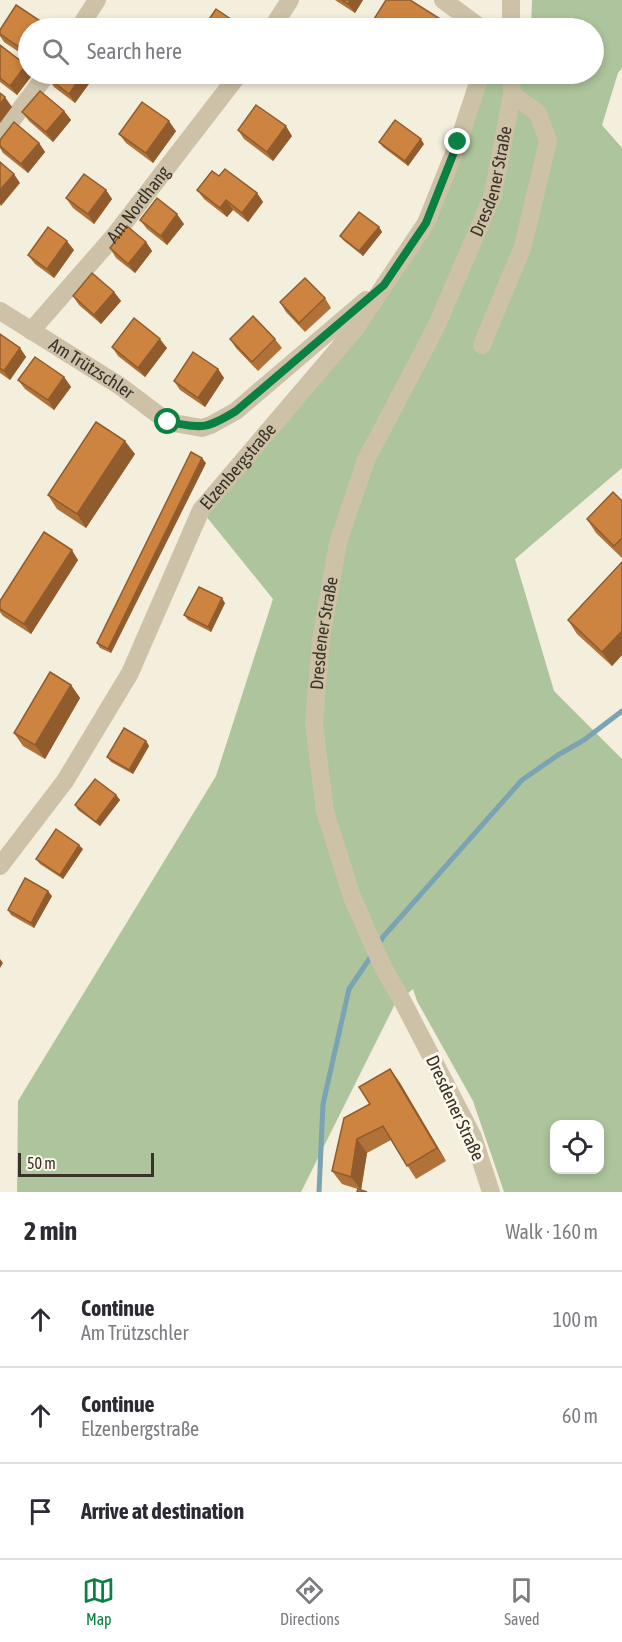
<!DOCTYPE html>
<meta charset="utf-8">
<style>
:root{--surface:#fff;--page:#f2f2f3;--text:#2b2b33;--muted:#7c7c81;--line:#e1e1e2;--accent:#0b8043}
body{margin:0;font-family:"Asap Condensed",sans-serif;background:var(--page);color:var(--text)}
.controls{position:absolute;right:18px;bottom:18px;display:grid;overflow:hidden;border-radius:12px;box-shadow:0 3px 9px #0003}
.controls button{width:54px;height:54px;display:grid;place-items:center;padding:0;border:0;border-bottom:2px solid var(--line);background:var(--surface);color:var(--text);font:30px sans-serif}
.scale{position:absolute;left:18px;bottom:15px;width:136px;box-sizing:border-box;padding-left:6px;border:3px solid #393228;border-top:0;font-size:16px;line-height:21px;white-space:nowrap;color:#393228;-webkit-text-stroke:4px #fbf7ea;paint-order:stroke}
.stop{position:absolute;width:18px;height:18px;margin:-14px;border:4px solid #0b8043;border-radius:50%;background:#fff}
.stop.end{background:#0b8043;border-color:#fff;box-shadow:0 2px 6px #0008}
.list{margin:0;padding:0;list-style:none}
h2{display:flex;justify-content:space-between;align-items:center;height:78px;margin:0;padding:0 24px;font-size:26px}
h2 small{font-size:20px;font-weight:400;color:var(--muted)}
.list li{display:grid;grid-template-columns:39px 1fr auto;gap:18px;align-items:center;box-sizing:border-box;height:96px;padding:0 24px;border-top:2px solid var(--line)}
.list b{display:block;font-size:22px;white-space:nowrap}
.list p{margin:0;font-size:20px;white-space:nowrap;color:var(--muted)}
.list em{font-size:20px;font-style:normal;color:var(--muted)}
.icon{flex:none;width:33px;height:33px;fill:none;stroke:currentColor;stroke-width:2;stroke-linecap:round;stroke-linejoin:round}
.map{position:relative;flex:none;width:622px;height:1192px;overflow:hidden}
.search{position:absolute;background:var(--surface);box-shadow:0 3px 9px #0003;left:18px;right:18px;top:18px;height:66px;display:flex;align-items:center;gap:15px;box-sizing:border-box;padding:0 21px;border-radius:33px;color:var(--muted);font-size:22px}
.sheet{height:366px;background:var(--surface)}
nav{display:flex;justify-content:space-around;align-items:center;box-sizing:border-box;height:84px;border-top:2px solid var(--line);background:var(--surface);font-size:16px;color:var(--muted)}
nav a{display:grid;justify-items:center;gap:3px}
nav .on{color:var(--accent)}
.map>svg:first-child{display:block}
.green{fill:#adc49c;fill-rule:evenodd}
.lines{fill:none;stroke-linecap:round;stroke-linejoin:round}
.stream{stroke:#7aa3b3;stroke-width:5}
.minor{stroke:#cdc2a8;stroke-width:18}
.wall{fill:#b07238}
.shaded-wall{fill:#905c2e}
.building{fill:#cd8441;stroke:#905c2e;stroke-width:1.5}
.route{stroke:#0b8043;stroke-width:8}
.labels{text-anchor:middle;stroke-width:6;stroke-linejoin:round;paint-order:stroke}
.street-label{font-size:18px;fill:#393228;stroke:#fbf7ea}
</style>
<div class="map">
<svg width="622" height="1192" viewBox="0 0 622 1192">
<rect width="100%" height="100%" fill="#f4eedd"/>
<!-- green -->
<path class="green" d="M532 0H622V68L618 73 602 125 622 148V468L515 559 554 691 622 759V1192H504L473 1101 417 1001 413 989 395 1004 301 1192H17L18 1101 216 776 273 599 201 510 426 223 481 74H594V28H531ZM554 1124H600V1170H554Z"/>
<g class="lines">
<!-- stream -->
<g class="stream">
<polyline points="379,944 383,937 522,780 558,755 584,740 622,711"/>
<polyline points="319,1192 323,1104 349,989 372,955"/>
</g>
<!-- minor -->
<g class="minor">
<polyline points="443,0 481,28"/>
<polyline points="79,28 97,0"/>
<polyline points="272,28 290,0"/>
<polyline points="511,28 511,0"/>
<polyline points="0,136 47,74"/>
<path id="s1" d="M0 311 120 386 168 422 202 428 211 425 236 411 366 300"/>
<path id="s2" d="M31 331 114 236 239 74"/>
<polyline points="482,345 523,246 548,141 538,113 512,94"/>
<path id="s3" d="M0 866 65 781 130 673 201 510 355 329 426 223 458 143 481 74"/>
<path id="s4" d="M491 1192 473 1137 403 1002 383 967 352 897 325 811 314 723 321 639 338 543 366 460 436 327 493 195 512 94 511 74"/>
</g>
</g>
<!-- wall -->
<g class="wall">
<polygon points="335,0 363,0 355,13"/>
<polygon points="374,19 442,20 448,28 381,28"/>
<polygon points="48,26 49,28 28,28 28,58 4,42 0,36 0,30"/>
<polygon points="0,45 33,74 17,95 0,82"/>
<polygon points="47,77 91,81 75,103 54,87"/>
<polygon points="64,111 71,120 53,142 29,121 22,112"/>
<polygon points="238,130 292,136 273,161 244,139"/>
<polygon points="176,131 153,163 126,143 119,134"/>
<polygon points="0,140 39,143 45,152 28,173 3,153 0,148"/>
<polygon points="379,142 424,144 408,166 383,147"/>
<polygon points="219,176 257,193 263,202 248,222 233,210 227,217 204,199 197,190"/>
<polygon points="106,190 112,199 94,224 73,208 66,198"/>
<polygon points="140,220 184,224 167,245 147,229"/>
<polygon points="379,227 382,232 363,256 343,240 340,236"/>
<polygon points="146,242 152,251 135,273 116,258 110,248"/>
<polygon points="74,250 54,278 35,264 28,255"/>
<polygon points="114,292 121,301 101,324 79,305 73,296"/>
<polygon points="325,298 331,308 305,332 286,312 280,302"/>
<polygon points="0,334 20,348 26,357 10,380 0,373"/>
<polygon points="230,339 275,339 282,348 258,371 236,348"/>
<polygon points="112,347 167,348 145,377 118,356"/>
<polygon points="218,369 224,378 205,407 180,390 174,381"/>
<polygon points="64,377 71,387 54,410 25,389 18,380"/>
<polygon points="135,454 86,528 57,509 48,495"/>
<polygon points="206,463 111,653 100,648 97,643"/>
<polygon points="622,501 622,558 596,533 587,519"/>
<polygon points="78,560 31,634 3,616 0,612 0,601"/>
<polygon points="622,562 622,655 612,666 577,634 568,620"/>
<polygon points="225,603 211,632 188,620 184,615"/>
<polygon points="71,685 80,698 45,759 23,746 14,733"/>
<polygon points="146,741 149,746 133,774 111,762 107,757"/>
<polygon points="116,795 120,800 100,826 78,810 75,805"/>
<polygon points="83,849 63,879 40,864 36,859"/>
<polygon points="52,896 34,928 11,915 8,910"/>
<polygon points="390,1069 400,1083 446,1161 416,1179 391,1140 367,1153 361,1190 342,1184 332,1171"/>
</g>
<!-- shaded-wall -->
<g class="shaded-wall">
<polygon points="350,0 363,0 355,13 348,4"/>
<polygon points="442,20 448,28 437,28"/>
<polygon points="235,22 239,28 230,28"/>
<polygon points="26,65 28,68 28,74 33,74 17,95 10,86"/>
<polygon points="83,74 86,74 91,81 75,103 69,94"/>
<polygon points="5,97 12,107 0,123 0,105"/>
<polygon points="64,111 71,120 53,142 46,132"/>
<polygon points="169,121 176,131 153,163 146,153"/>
<polygon points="286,126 292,136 273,161 267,152"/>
<polygon points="421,139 424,144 408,166 405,161"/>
<polygon points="39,143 45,152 28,173 21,164"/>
<polygon points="14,174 20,183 1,206 0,204 0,190"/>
<polygon points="106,190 112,199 94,224 88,214"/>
<polygon points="257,193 263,202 248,222 242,213"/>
<polygon points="226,200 233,210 227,217 220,208"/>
<polygon points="177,214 184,224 167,245 161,236"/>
<polygon points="379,227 382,232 363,256 359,251"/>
<polygon points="67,241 74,250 54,278 47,269"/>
<polygon points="146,242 152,251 135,273 128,264"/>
<polygon points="114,292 121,301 101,324 94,315"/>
<polygon points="160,339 167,348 145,377 138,368"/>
<polygon points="20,348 26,357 10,380 4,371"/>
<polygon points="218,369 224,378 205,407 198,398"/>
<polygon points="64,377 71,387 54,410 48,400"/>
<polygon points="125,441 135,454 86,528 77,514"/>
<polygon points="202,458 206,463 111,653 108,649"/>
<polygon points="72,550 78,560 31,634 24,624"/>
<polygon points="222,598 225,603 211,632 208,627"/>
<polygon points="622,631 622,655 612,666 602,652"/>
<polygon points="71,685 80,698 45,759 35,745"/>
<polygon points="146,741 149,746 133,774 129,770"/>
<polygon points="116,795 120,800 100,826 96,822"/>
<polygon points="79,845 83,849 63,879 60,875"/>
<polygon points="48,891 52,896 34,928 31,923"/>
<polygon points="0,959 3,963 0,968"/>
<polygon points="390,1069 400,1083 446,1161 437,1148"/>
<polygon points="357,1139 367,1153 361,1190 351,1177"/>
</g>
<!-- building -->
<g class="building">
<polygon points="342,0 350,0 348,4"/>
<polygon points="386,0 410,0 442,20 437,28 389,28 374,19"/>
<polygon points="16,5 48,26 46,28 28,28 28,53 0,34 0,30"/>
<polygon points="216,9 235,22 230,28 203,28"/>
<polygon points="0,45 26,65 10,86 0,78"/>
<polygon points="50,74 83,74 69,94 47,77"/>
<polygon points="40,91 64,111 46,132 22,112"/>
<polygon points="0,93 5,97 0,105"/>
<polygon points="142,102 169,121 146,153 119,134"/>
<polygon points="256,105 286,126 267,152 238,130"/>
<polygon points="395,120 421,139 405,161 379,142"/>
<polygon points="14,122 39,143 21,164 0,146 0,140"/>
<polygon points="0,162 14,174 0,190"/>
<polygon points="225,169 257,193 242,213 226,200 220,208 197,190 212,171 219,176"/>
<polygon points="84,174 106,190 88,214 66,198"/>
<polygon points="157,198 177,214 161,236 140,220"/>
<polygon points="359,212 379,227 359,251 340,236"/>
<polygon points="127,226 146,242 128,264 110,248"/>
<polygon points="48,227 67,241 47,269 28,255"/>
<polygon points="92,273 114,292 94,315 73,296"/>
<polygon points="305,278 325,298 299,323 280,302"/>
<polygon points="253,316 275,339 252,362 230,339"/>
<polygon points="134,318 160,339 138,368 112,347"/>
<polygon points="0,334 20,348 4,371 0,368"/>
<polygon points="193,352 218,369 198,398 174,381"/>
<polygon points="35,357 64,377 48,400 18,380"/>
<polygon points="96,422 125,441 77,514 48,495"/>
<polygon points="191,452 202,458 108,649 97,643"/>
<polygon points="613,492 622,501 622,538 614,546 587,519"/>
<polygon points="44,532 72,550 24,624 0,609 0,601"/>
<polygon points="622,562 622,631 602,652 568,620"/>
<polygon points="199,587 222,598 208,627 184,615"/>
<polygon points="50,672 71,685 35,745 14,733"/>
<polygon points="124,728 146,741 129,770 107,757"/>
<polygon points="95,779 116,795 96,822 75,805"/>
<polygon points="56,829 79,845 60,875 36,859"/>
<polygon points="25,878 48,891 31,923 8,910"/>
<polygon points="390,1069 437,1148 407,1166 383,1126 357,1139 351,1177 332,1171 344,1118 370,1104 359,1087"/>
<polygon points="358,1189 367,1192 357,1192"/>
</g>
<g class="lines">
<!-- route -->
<path class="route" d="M168 422C203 428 205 430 236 411L384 285 426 223 458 142"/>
</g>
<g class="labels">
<!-- street labels -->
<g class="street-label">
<text dy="6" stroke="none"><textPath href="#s4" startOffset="1082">Dresdener Straße</textPath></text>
<text dy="6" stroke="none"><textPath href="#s2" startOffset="166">Am Nordhang</textPath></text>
<text dy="6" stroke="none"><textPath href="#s1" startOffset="108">Am Trützschler</textPath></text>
<text dy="6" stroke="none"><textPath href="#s3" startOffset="468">Elzenbergstraße</textPath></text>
<text dy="6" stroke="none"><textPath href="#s4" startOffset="596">Dresdener Straße</textPath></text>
<text transform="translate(455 1108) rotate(65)" y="6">Dresdener Straße</text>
</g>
</g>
</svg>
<div class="controls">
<button><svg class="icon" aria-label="locate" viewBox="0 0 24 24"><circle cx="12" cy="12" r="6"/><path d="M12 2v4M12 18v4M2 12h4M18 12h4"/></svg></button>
</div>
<div class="scale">50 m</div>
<div class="stop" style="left:168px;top:422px"></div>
<div class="stop end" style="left:458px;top:142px"></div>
<div class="search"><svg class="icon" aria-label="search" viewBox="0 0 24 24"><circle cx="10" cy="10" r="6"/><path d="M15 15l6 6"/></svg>Search here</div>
</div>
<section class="sheet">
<h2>2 min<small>Walk · 160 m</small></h2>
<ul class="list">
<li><svg class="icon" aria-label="ahead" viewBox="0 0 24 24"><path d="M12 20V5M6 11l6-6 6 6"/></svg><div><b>Continue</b><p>Am Trützschler</p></div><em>100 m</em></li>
<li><svg class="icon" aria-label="ahead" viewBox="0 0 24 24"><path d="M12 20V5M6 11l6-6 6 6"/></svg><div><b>Continue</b><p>Elzenbergstraße</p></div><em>60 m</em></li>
<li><svg class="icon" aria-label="arrive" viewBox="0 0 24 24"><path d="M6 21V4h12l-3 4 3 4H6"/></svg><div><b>Arrive at destination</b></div></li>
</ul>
</section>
<nav>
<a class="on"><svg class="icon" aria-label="map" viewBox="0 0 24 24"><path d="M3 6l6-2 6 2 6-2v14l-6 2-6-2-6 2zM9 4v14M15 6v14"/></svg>Map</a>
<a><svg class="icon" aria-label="directions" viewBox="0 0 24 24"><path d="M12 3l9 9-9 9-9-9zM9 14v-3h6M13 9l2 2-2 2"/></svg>Directions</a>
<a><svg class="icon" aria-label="saved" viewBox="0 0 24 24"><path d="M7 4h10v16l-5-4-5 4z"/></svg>Saved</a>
</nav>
